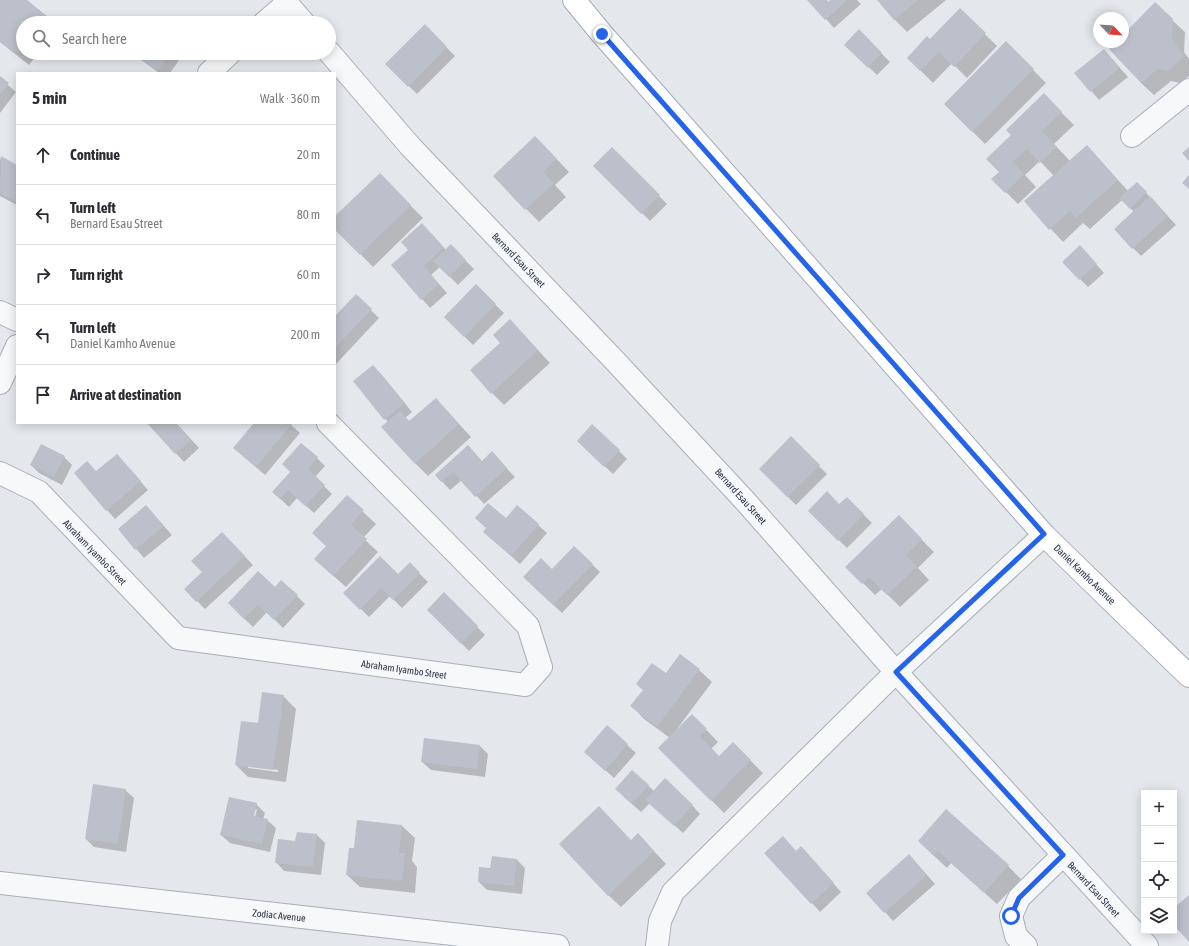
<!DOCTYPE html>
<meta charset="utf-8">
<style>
:root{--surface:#fff;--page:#f7f7f7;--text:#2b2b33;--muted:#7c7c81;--line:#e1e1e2}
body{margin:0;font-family:"Asap Condensed",sans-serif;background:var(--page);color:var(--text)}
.controls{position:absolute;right:12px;bottom:12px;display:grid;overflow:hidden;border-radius:0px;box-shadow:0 2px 10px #0003}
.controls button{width:36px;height:36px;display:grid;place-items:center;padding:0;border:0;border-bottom:1px solid var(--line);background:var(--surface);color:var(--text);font:20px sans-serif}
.compass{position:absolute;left:1093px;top:12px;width:36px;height:36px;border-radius:50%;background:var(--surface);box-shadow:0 2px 10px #0003;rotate:115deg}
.stop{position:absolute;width:12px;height:12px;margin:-9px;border:3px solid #2563eb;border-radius:50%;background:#fff}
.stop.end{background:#2563eb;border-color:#fff;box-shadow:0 1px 4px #0008}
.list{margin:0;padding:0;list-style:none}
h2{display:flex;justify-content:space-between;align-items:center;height:52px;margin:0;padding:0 16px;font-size:17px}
h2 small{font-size:13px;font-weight:400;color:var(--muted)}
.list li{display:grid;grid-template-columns:26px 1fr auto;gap:12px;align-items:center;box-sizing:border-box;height:60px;padding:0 16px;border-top:1px solid var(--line)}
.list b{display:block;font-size:15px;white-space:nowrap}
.list p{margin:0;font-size:13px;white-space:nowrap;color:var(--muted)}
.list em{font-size:13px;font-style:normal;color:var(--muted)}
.icon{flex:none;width:22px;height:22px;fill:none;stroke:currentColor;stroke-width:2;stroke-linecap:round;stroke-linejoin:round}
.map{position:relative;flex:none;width:1189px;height:946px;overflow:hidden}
.search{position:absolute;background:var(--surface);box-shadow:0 2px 10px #0003;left:16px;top:16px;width:320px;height:44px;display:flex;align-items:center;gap:10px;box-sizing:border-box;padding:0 14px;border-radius:22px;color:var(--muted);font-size:15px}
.panel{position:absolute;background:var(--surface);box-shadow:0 2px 10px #0003;left:16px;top:72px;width:320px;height:352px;border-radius:0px}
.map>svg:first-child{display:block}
.shadow{fill:#0003;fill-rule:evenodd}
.building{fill:#bbc0ca}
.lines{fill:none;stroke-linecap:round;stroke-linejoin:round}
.minor-casing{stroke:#a9aeb7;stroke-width:24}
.primary-casing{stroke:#a3abb8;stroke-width:24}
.minor{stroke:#f7f8fa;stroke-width:22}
.primary{stroke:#fff;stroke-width:22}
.route{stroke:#2563eb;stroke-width:5}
.labels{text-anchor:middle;stroke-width:3;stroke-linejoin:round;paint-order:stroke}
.street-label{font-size:10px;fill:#2b3445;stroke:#f4f6f9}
</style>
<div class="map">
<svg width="1189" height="946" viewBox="0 0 1189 946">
<rect width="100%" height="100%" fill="#e4e7ec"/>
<!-- shadow -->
<g class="shadow">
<polygon points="1,0 26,0 54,23 23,23 23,53 50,53 45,59 38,53 29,65 0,42 0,1"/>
<polygon points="809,0 827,0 829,3 832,0 857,0 861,4 834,28"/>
<polygon points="879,0 946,0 907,32 894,19"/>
<polygon points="960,10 997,46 967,78 952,63 933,83 908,58 930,41"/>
<polygon points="1172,20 1185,32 1184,52 1189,59 1189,76 1180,83 1171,81 1154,95 1141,83 1118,42 1123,42 1123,36"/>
<polygon points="425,26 455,56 417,94 386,64"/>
<polygon points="859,31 890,62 877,75 845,45"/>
<polygon points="1006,43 1046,83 985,144 945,104"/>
<polygon points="1104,50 1128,77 1099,100 1076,73"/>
<polygon points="132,53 184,53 170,73 159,73"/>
<polygon points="0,78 16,92 0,113"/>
<polygon points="1056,107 1074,125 1054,144 1070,161 1087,146 1128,191 1137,183 1176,225 1141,256 1133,248 1134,212 1122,200 1090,229 1083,223 1063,242 1026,202 1054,176 1040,161 1025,175 1036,187 1018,204 993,179"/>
<polygon points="612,148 667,204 650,221 595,166"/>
<polygon points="548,150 569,172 555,185 566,197 539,222 494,176"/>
<polygon points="1,157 17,166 17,205 0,196 0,160"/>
<polygon points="392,187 423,218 373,267 335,228 335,218"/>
<polygon points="431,233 446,250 451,246 474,269 458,285 440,267 431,275 447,293 430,308 392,265"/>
<polygon points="1088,255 1104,273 1088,287 1080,279"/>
<polygon points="476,286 504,313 473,345 445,317"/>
<polygon points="356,296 379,318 336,364 335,317"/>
<polygon points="522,333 550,363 504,405 492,393"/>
<polygon points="373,366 381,374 412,412 405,418 410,422 448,412 471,437 428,476 415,463 388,422 354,381"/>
<polygon points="148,423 176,423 199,448 184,462"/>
<polygon points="256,423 289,423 300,433 265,475 243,456"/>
<polygon points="791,438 827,474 796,505 760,469"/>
<polygon points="586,449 619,451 627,459 613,474"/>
<polygon points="492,453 515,477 484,504 462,480 450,490 436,475 482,462"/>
<polygon points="117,455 148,490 115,519 107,510 97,472"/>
<polygon points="64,457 72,465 62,485 39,473 31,465"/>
<polygon points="317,458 325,466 315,477 332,494 314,513 297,498 289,507 273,492"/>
<polygon points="347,497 376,524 363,538 378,552 346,587 328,571 327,546"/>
<polygon points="847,498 872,523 847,548 809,511 839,505"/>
<polygon points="146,506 172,535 144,558 119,529"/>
<polygon points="517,506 547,533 520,564 484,532 506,520"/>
<polygon points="911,529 934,552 918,568 929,580 900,607 882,589 875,595 847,567"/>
<polygon points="230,541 253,565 205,609 197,601 203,572"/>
<polygon points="574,547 600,572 562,613 532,585 552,571"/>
<polygon points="410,564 428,582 402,608 390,596 369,617 345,593 398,575"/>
<polygon points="275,588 297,596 305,604 283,628 267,612 253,627 237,612"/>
<polygon points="444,594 485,635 469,651 428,610"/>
<polygon points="699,670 712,682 677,729 678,730 692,715 718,742 711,749 719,757 733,743 763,773 724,813 660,748 670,738 644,719 632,706 666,675"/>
<path d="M283 696 296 709 286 782 248 777 236 765ZM248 766 278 770V772L248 768Z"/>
<polygon points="607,727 636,753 614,778 594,760"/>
<polygon points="425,739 480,746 488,754 485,777 431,770 422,762"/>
<polygon points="632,771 654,791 692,805 700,814 683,833 650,803 641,812 624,797"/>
<polygon points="125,790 134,798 126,852 94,847 86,839"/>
<path d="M256 804 265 813 263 819 267 820 276 828 270 852 230 843 221 835ZM255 809H257L254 821 252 820Z"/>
<polygon points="946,811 1008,866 1021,879 997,904 951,863 947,868 931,853"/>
<polygon points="358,821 402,826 415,838 412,861 417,867 415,893 360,887 347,875 355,850"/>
<polygon points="638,834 666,864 621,907 608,895 632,841"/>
<polygon points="317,835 325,843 321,875 284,871 276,862 296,842"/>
<polygon points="797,852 809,856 841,892 820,912 812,903"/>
<polygon points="909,855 935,884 893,921 868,893"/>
<polygon points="517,860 525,868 522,894 487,890 479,882 491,869"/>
</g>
<!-- building -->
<g class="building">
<polygon points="0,0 27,0 53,21 51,23 23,23 23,45 16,53 0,41"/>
<polygon points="807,0 827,0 828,2 830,0 848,0 825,20"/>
<polygon points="877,0 918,0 894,20"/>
<polygon points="1155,2 1173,19 1172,38 1184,57 1168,71 1158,69 1141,83 1109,49 1116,42 1123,42 1123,35"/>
<polygon points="960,8 986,33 954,67 939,52 920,71 907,58 927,36 930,39"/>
<polygon points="126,18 133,23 122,23"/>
<polygon points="168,18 174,23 164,23"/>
<polygon points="425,24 447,47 408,87 385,64"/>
<polygon points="859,29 882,53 868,68 844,45"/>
<polygon points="1006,41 1034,69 972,132 944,104"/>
<polygon points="1104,49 1120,68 1090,92 1074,73"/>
<polygon points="133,53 170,53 157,71"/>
<polygon points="0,76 9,83 0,94"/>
<polygon points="1044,93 1062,112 1042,131 1057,147 1040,163 1027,149 1013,162 1024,174 1005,193 991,179 999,172 986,159 1011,135 1006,130"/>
<polygon points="535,136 557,159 543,172 554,183 525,210 493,176"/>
<polygon points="1087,145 1118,180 1076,218 1070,211 1049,230 1024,201"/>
<polygon points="612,147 660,195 641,214 593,166"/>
<polygon points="1189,147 1189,161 1182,153"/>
<polygon points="1,156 17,165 17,202 0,193"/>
<polygon points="380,173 411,205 360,255 335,230 335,216"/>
<polygon points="1189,175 1189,189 1182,183"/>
<polygon points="1137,182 1147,192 1130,209 1119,198"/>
<polygon points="1150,196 1168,216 1132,249 1114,229"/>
<polygon points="422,223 444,248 424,266 439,284 421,300 391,265 408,250 401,242"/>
<polygon points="451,244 466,260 449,277 433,261"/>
<polygon points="1080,245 1097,264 1079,280 1062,262"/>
<polygon points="476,284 496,304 464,337 444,317"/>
<polygon points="356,294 372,309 335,348 335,316"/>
<polygon points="510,319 538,350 491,394 470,370 500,343 493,335"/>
<polygon points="373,365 405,403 384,420 353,381"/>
<polygon points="436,398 459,424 415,464 381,427 400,411 409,421"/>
<polygon points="147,423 176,423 191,440 175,454"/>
<polygon points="254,423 291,423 292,424 256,467 233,448"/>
<polygon points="592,424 620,450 604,467 577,441"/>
<polygon points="791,436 820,465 787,497 759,469"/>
<polygon points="301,443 318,457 308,469 325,485 305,506 288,490 280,499 272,492 290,472 282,464"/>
<polygon points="41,444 65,456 54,477 30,465"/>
<polygon points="468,445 482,461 492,451 507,468 475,497 453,472 441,482 435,475"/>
<polygon points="117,454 141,481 106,511 74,473 87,461 96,471"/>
<polygon points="827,491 839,504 847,497 864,514 838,541 808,511"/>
<polygon points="347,495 364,510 351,525 367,539 333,576 314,559 326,546 312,533"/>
<polygon points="488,503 506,518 517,505 539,524 511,556 483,532 486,528 475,518"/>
<polygon points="146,505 164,526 135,550 118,529"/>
<polygon points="899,515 922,539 906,555 917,567 887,595 869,577 862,584 845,567"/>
<polygon points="222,532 245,556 196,602 184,589 202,572 191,561"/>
<polygon points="574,546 593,564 553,605 523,577 541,558 552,569"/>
<polygon points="380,556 398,574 410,562 420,573 393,600 381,588 360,610 343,593"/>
<polygon points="258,571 275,587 281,580 298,595 274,620 258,605 244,619 228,603"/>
<polygon points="444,592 478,626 461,644 427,610"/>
<polygon points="680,654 700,669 657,727 630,706 643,690 636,684 652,663 666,673"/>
<polygon points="262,692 284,695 273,770 235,765 241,721 258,723"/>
<polygon points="692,714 707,729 700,736 719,756 733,742 751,760 711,801 658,748"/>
<polygon points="607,725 628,744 605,771 584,752"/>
<polygon points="424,738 480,745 477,769 421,762"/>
<polygon points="632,770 649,785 632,804 615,789"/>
<polygon points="665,778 693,805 674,826 645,800"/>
<polygon points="93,784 126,789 118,844 85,839"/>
<polygon points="229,797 257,803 254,816 268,819 262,844 220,835"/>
<polygon points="599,806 631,840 638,833 654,851 608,896 559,844"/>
<polygon points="946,809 1009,865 984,893 938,851 934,856 918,841"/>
<polygon points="357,820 402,825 399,853 405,853 402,881 346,875 349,848 354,848"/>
<polygon points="297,832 317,834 313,867 275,863 278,839 295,841"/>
<polygon points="783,836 796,851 801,846 834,883 811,904 764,853"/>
<polygon points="909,854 927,875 884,913 866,893"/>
<polygon points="492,856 517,859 514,886 478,882 479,867 490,868"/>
<polygon points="1189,895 1189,942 1174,925 1174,908"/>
</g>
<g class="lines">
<defs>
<g id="minor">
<polyline points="284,0 304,23"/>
<polyline points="264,23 287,3"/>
<polyline points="329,52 410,146 616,362 747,503 896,672 1147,946"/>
<polyline points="209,73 230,53"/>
<polyline points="1132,136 1189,90"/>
<polyline points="0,312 17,320"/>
<polyline points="0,383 17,346"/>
<polyline points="0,473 39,492 178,638 525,685 541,667 528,626 328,423"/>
<polyline points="0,883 558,946"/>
<polyline points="657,946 660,921 673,892 896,672 1044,535"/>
<polyline points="1026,946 1016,936 1011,916 1019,898 1063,855"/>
</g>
<polyline id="primary" points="574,0 602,34 1044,535 1189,676"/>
</defs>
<!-- minor casing -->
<use href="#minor" class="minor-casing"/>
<!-- primary casing -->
<use href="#primary" class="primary-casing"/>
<!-- minor -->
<use href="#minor" class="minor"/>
<!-- primary -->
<use href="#primary" class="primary"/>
</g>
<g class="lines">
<!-- route -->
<polyline class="route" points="602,34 1044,534 896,672 1063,855 1019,898 1011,916"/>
</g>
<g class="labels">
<!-- street labels -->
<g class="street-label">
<text transform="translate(519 260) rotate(46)" y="4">Bernard Esau Street</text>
<text transform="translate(741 496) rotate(48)" y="4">Bernard Esau Street</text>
<text transform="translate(95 552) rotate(46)" y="4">Abraham Iyambo Street</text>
<text transform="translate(1085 574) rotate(44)" y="4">Daniel Kamho Avenue</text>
<text transform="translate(404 669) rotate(8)" y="4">Abraham Iyambo Street</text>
<text transform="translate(1094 889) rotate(47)" y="4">Bernard Esau Street</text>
<text transform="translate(279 915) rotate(6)" y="4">Zodiac Avenue</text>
</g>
</g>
</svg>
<div class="controls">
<button>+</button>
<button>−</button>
<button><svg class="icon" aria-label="locate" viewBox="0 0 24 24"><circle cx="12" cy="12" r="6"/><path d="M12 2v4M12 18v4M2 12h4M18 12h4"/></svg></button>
<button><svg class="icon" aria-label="layers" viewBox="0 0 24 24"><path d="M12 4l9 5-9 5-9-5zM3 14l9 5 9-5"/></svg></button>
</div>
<svg class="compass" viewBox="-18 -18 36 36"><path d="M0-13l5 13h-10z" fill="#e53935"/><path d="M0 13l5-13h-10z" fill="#7c7c81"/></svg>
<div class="stop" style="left:1011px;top:916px"></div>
<div class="stop end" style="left:602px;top:34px"></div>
<div class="search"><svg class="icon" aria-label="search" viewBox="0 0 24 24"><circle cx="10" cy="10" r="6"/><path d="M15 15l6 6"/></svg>Search here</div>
<section class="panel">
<h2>5 min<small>Walk · 360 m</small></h2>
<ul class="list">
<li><svg class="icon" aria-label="ahead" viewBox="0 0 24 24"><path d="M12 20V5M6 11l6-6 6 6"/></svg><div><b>Continue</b></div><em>20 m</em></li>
<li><svg class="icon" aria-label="left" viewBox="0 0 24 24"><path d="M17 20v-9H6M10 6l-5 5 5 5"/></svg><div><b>Turn left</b><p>Bernard Esau Street</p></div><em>80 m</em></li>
<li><svg class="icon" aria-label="right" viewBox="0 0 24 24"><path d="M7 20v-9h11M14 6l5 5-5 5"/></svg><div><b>Turn right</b></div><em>60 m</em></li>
<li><svg class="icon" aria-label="left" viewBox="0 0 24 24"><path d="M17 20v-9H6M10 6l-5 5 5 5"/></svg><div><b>Turn left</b><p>Daniel Kamho Avenue</p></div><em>200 m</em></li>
<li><svg class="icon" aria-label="arrive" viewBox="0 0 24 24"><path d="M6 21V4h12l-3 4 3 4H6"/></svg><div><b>Arrive at destination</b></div></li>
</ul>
</section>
</div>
